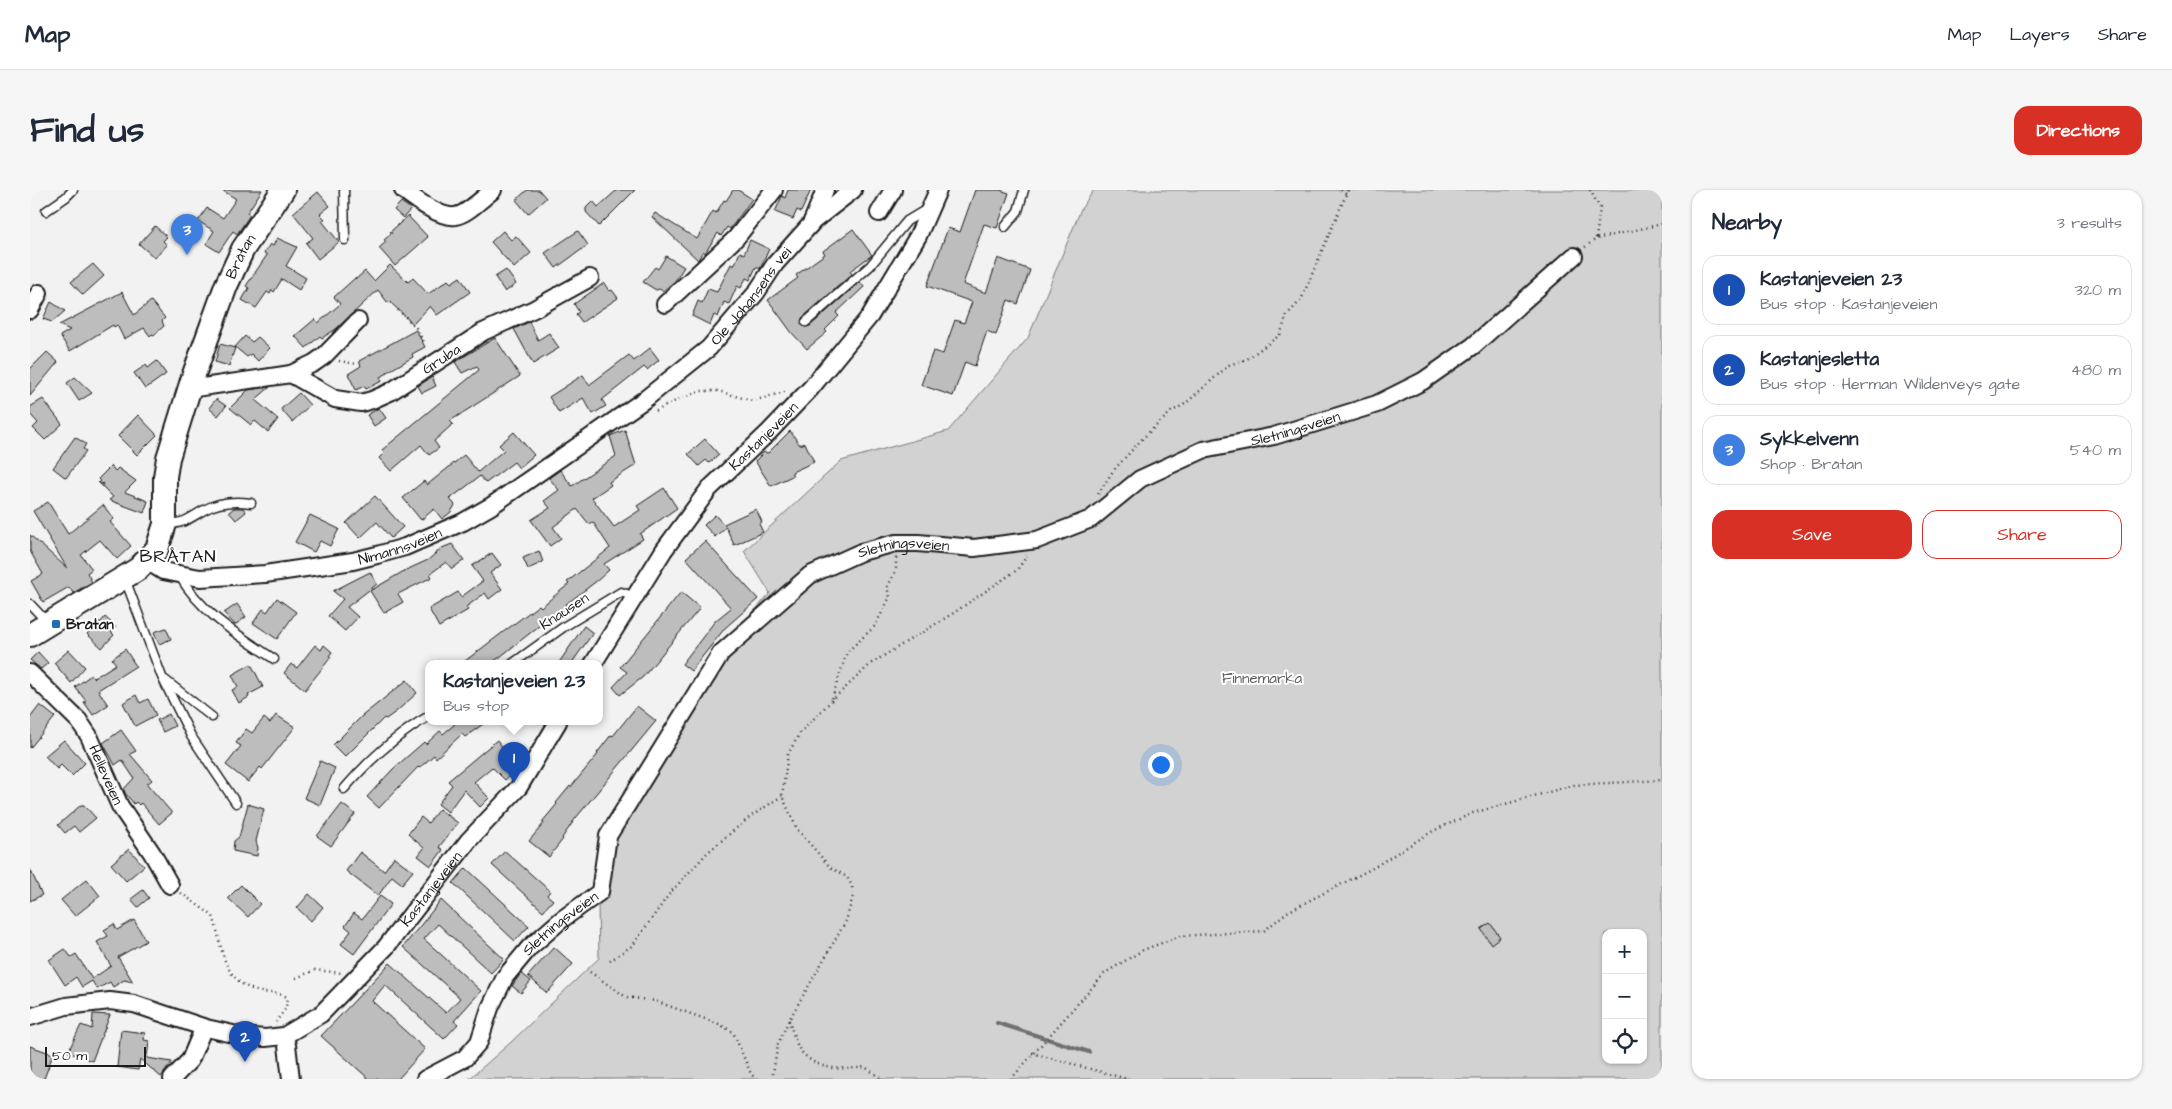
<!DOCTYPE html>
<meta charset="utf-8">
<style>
:root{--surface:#fff;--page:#f6f6f7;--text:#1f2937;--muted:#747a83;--line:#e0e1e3;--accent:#d93025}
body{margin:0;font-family:"Architects Daughter",sans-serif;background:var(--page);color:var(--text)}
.controls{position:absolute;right:15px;bottom:15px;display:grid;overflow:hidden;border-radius:10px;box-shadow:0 1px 4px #0004}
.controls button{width:45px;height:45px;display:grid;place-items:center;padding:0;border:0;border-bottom:1px solid var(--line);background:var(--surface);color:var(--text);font:25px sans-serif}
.scale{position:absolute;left:15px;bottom:12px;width:101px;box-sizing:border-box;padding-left:5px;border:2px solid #1c1c1c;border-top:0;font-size:14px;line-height:18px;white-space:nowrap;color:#1c1c1c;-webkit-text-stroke:4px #fff;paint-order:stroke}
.you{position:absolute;left:1130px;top:574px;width:18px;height:18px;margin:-12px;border:4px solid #fff;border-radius:50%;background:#1a73e8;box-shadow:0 0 0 8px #1a73e833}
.badge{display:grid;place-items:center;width:32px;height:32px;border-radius:50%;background:var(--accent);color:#fff;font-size:16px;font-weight:700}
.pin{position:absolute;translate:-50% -41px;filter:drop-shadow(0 1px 2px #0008)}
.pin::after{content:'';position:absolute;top:26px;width:18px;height:15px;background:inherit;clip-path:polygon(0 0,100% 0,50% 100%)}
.popup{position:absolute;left:395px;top:470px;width:178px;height:65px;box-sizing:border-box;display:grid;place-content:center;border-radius:10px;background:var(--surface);filter:drop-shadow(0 1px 4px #0005);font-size:16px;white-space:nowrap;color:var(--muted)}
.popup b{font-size:19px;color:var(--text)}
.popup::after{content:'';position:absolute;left:50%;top:100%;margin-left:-10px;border:10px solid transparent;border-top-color:var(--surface)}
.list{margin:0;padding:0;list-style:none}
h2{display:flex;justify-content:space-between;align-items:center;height:65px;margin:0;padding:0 20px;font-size:21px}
h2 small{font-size:16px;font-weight:400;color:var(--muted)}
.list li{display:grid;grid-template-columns:32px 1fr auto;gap:15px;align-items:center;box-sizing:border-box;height:70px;margin:0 10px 10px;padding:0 10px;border:1px solid var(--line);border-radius:15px}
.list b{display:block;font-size:19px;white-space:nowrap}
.list p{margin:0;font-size:16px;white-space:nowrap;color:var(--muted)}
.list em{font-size:16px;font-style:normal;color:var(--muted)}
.actions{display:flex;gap:10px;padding:15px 20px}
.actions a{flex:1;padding:11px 0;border:1px solid var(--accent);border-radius:15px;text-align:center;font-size:18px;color:var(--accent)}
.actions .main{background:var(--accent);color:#fff}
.icon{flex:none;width:28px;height:28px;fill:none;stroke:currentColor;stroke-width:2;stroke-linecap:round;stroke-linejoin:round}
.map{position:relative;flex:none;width:1632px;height:889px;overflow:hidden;border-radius:15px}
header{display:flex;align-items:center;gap:30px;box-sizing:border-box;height:70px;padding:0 25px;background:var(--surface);border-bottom:1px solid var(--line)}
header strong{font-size:24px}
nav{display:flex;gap:28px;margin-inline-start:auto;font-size:18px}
.intro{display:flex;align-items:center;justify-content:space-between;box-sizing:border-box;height:120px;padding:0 30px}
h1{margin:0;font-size:35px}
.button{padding:12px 22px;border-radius:15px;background:var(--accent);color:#fff;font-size:18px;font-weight:700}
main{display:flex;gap:30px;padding:0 30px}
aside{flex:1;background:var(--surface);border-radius:15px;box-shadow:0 1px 4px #0004}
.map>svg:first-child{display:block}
.green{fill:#d2d2d2;stroke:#777;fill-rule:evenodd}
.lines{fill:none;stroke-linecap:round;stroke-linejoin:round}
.stream{stroke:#707070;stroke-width:4}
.building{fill:#bdbdbd;stroke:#1c1c1c}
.service-casing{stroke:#1c1c1c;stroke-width:11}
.minor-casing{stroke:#1c1c1c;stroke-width:20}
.secondary-casing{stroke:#1c1c1c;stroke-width:26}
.path{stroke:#1c1c1c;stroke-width:2.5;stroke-dasharray:1 4;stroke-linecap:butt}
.service{stroke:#fff;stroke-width:8}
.minor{stroke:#fff;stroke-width:16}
.secondary{stroke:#fff;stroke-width:22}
.poi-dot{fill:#1f6fb2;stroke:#fff;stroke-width:2}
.labels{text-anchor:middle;stroke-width:4;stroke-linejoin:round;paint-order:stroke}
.street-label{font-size:15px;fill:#1c1c1c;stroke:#fff}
.poi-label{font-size:15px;font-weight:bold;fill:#1c1c1c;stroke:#fff;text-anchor:start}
.park-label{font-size:15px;fill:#5c5c5c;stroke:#fff}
.quarter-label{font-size:18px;letter-spacing:1px;fill:#1c1c1c;stroke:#fff}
</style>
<header>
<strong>Map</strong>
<nav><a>Map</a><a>Layers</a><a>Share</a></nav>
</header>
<div class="intro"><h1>Find us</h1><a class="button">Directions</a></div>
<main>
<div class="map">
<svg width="1632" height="889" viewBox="0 0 1632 889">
<rect width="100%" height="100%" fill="#f2f2f2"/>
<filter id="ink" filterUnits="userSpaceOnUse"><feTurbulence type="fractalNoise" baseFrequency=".02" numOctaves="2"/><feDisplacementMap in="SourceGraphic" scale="10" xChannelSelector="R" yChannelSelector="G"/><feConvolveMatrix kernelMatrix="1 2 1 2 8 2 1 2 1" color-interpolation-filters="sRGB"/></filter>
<g filter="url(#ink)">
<!-- green -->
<path class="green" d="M1064 0H1632V889H439L479 854 569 768 567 658 578 628 691 460 740 403 714 361 811 271 918 241 998 148 1051 19ZM1576 743H1613V870H1576Z"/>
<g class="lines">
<!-- stream -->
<polyline class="stream" points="967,833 1059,862"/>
</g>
<!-- building -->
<g class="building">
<polygon points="192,0 232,0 217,23 220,25 207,44 203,41 189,62 176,54 184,41 168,31 177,18 193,28 206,9"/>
<polygon points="497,0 509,0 516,8 498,24 486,10"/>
<polygon points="587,0 605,0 569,36 556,22 556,18 563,11 568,17"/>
<polygon points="703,0 708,0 722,9 700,39 697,37 691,46 688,43 675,63 673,61 668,70 622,27 625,23 667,49 683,21 686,23 694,10 696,11"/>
<polygon points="758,0 781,0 771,22 767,20 763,29 745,22 752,6 755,8"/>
<polygon points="945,0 970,0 979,3 967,38 954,34 933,94 956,103 968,68 1000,80 988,114 978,110 966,145 957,141 945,176 935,172 923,206 891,195 903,161 913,164 925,130 934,133 942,112 897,96 918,38 930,42"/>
<polygon points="288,2 300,16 290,24 295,29 292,31 309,52 288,69 276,53 283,48 263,23"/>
<polygon points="371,12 381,19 373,28 364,20"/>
<polygon points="378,26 398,47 365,76 349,58 356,52 354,50 362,43 360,42"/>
<polygon points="125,36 137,47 133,51 137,55 125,68 109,54"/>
<polygon points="823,39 842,65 820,81 822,84 772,128 772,135 775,137 780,136 830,92 834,97 806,123 809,126 795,140 797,142 777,159 762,143 738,110 768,88 766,85 795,64 793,61"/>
<polygon points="473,41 481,50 486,46 501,63 484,78 461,52"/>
<polygon points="548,41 558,55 526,78 515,63"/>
<polygon points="247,48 267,57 256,76 276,88 269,100 252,89 244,102 242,100 240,104 237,102 226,118 212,110 219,98 216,96 237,65 234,63 240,54 243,56"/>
<polygon points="720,50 739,59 730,79 726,77 720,90 716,88 711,98 707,96 699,114 694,112 688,127 684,125 680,135 662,126 668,111 672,113 678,99 687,102 701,74 704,76 710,62 714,64"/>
<polygon points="636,66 654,77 645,91 633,101 629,99 626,100 613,92 625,77 628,79"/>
<polygon points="63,74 74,86 53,105 41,92"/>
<polygon points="360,75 378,92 383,88 398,104 418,90 421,93 430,87 440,102 407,125 400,116 383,134 360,112 358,113 348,100 306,139 292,148 290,146 276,158 265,146 285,129 288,133 308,116 310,114 304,107 325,88 326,89 335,81 344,91"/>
<polygon points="476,80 486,94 475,102 465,87"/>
<polygon points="574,93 579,101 582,100 588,108 552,132 546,124 549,122 544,114"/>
<polygon points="92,102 104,125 121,111 135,128 132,131 134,136 124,145 122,144 120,146 114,138 94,149 87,135 84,137 83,135 40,161 30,146 40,140 29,135"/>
<polygon points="21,112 35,121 22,132 13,129"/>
<polygon points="499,132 508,150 519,143 529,158 503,174 484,139"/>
<polygon points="386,140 395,157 382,164 383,167 357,182 358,183 350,187 352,191 336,199 334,196 326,200 318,184 331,176 329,171"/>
<polygon points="215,146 222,152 228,147 240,158 228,171 221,164 217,167 205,157"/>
<polygon points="465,148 490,186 420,231 423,234 404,251 409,258 399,265 391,255 361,281 349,268 354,263 352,260 449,180 447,176 432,183 425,172"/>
<polygon points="190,154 205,158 199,176 185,172"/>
<polygon points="620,158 629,170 617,180 614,177 572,210 576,216 563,224 553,208 529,223 519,207 553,185 559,195 599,165 604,171"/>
<polygon points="17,162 28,172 0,206 0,179"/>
<polygon points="127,171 136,184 115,199 104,183 116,175 118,178"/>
<polygon points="45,187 62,203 49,211 37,193"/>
<polygon points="402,187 406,196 392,203 388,196"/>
<polygon points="240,197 225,210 248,229 238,242 225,231 221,235 200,218 218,200"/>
<polygon points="269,203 280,215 262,232 251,219"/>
<polygon points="13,209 32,234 15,250 3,238 8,233 0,224 0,217"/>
<polygon points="186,209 196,216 188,226 179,218"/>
<polygon points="349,218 356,228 344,236 337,225"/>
<polygon points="108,225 127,245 107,265 88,246"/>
<polygon points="595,240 606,275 579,292 581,295 562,308 584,337 610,320 607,316 634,298 647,318 610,344 613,349 574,374 579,380 568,390 535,415 537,418 520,431 519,429 514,432 470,467 459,474 431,474 509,415 511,417 539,394 537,392 580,358 563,332 559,334 547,319 523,337 531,348 520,356 501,330 520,318 514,311 529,300 519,288 530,280 542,296 586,266 580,246"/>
<polygon points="760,241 770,255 775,253 784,272 762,282 762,286 741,296 725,271 734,262 738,263"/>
<polygon points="484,242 504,265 489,278 484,272 456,293 450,286 420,309 425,315 421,322 412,329 404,319 391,330 373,308 394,291 397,295 434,265 448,282 474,260 469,255"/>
<polygon points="45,247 56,254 53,259 56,261 36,288 23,278"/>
<polygon points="675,249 689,265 679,273 676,270 669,276 658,264"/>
<polygon points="81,276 85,281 88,278 106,291 95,302 118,311 114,323 79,310 83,307 68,292 74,295 68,289"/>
<polygon points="345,306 373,337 361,348 347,332 330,348 316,333"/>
<polygon points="18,312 38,344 73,315 84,329 80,332 101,356 87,369 70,350 51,365 62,379 57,383 62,392 43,403 39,397 13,412 1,391 13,384 0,361 0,345 37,378 3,321"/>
<polygon points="204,318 213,318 216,322 206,330 199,322"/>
<polygon points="726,319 732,332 729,334 733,342 709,353 704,355 696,337 685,347 674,335 685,325 695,336 694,334"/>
<polygon points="280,325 309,339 300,356 290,351 284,362 265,352"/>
<polygon points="675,351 728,409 695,438 661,481 652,474 685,431 701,418 656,368"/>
<polygon points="422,354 434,370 422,379 416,372 400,384 402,387 368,404 373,412 354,423 340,401 374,381 398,370 412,358"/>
<polygon points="509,361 513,372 498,379 493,368"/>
<polygon points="462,363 471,375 460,383 472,399 459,409 455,403 436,417 438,420 409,437 399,419 428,402 431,407 453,391 442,376"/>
<polygon points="340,382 347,394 317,417 328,427 315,441 298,426 313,409 303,401"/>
<polygon points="651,402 670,418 613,487 590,505 583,497 597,482 590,477"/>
<polygon points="247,408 266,422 247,449 223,433 233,419 237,422"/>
<polygon points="207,414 216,427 205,435 194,423"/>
<polygon points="75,427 86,437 81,442 84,445 72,458 57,444 69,431 70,433"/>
<polygon points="554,436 563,443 541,474 528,474"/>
<polygon points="136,438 141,449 129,454 124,442"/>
<polygon points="285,455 291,460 294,455 302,462 299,466 301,467 275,500 254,483 261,474 267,478"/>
<polygon points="95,459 106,476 68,500 78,515 63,525 54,512 56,511 45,497 61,485 64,488 86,474 82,469"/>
<polygon points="39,460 55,477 41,493 24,473"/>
<polygon points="8,462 18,473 11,479 0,470"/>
<polygon points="221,474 233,497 218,505 219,507 209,513 202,500 208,497 202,485"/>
<polygon points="377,490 387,503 367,521 356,529 354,528 315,567 303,555 332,526"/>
<polygon points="106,505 110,513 118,509 126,525 105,536 93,513"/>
<polygon points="10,515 25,527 0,558 0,528"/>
<polygon points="607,516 626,531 545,629 532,648 533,649 519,667 499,651 514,633 512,632 527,614 526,613 540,596 541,597 568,564 567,563 581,545 583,546"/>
<polygon points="139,524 145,536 133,542 127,530"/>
<polygon points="246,525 265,537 232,579 230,577 218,592 196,575 211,556 206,553 216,539 222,543 234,528 240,533"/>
<polygon points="423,532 456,532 435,547 432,544 406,568 404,565 389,578 388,577 349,618 337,607 363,579 394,552 396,554 410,541 413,544 425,534"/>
<polygon points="91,540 106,561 100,564 122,590 117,594 142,623 129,634 111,613 109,615 106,612 104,614 95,603 94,599 104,588 92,570 85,575 73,553"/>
<polygon points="34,550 55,573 42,586 31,575 27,579 15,566"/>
<polygon points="467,550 478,564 474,567 485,581 475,590 462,577 444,592 459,608 450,617 434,600 418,622 408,614 422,595 418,591"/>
<polygon points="290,571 305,578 290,615 274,608"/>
<polygon points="218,614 234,619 226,651 228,658 227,666 203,661 204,651 209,647"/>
<polygon points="312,614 325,624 301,656 287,646"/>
<polygon points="51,615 54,615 66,628 49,642 44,636 35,643 28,635"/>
<polygon points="409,619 428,633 409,657 413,660 401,676 388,666 394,658 378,644 391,627 398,633"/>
<polygon points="99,659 114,676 96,691 81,674"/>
<polygon points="475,661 520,701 517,705 523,710 513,721 462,675"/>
<polygon points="330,662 354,681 364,667 383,681 372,694 362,686 348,706 316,681"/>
<polygon points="436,678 499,736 485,751 423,693"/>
<polygon points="0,679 12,705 0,711"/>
<polygon points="57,689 70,706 45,726 31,710"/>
<polygon points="211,695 230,714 218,727 198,708"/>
<polygon points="113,700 119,708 108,717 101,709"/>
<polygon points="279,704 293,717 281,731 267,718"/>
<polygon points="350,706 361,714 324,764 311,754 321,741 315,736 324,723 332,729"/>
<polygon points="411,710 474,769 461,783 408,734 394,749 451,801 424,831 428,834 414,849 355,795 342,811 395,859 368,889 339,889 291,846 360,773 416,823 430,808 373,757"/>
<polygon points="104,730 116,751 88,767 103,792 94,790 83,797 80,792 67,799 62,791 52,797 46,787 35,795 19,770 35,759 41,767 46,764 62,789 81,776 67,752 78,746 74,740 84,734 87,740"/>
<polygon points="1460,733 1470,747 1461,754 1451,739"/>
<polygon points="524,757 543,774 517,803 498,786"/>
<polygon points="491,783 501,791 491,803 482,796"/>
<polygon points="63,824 80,825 62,871 38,862 51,835 62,839"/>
<polygon points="91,840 115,843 114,850 119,851 117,868 142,872 131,887 110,869 108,880 87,877"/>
<polygon points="0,856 23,864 14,889 0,889"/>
</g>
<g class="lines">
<defs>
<g id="service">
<polyline points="314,0 315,50"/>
<polyline points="16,21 36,7 43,0"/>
<polyline points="975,37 988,21 994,0"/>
<polyline points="776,132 840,76 877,31 897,19"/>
<path d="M137 334C154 334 160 328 174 320 188 312 206 311 221 313"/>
<path d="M149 385C172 424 208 445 244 469"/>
<polyline points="95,389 132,487 161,546 206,613"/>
<polyline points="0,414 17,432"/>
<polyline points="482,474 535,436 591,402 605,407"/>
<polyline points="135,490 182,527"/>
<path d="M314 599C339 570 366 545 399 526"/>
</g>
<g id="minor">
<path d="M373 0C385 9 409 28 425 26 436 25 454 7 463 0"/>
<polyline points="849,23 863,0"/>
<polyline points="782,32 823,0"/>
<polyline points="635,114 706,48 744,0"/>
<polyline points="0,120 9,103"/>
<path id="s1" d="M261 184 305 209 331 213 342 210 360 202 453 142 504 119 560 88"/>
<polyline points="159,199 261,184 284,173 294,166 328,131"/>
<path id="s2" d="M117 371 133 381 170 388 235 384 323 371 347 365 375 357 433 332 461 316 614 210 679 158 726 103 745 74 781 34 795 0"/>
<path id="s3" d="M563 474 634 360 679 299 739 242 781 198 840 126 888 46 908 0"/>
<path id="s4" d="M0 483 49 531 59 546 90 616 122 663 140 695"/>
<path id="s5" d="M0 827 36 816 80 811 104 814 176 838 212 846 235 848 254 846 291 824 356 757 439 650 489 597 528 532"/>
<polyline points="254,846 257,855 261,889"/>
<polyline points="142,889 160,870 174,837"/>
<path id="s6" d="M395 889 435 868 449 852 460 818 475 787 499 758 531 730 570 702 578 646 691 463 780 385 831 362 866 353H888L944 358 1007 350 1061 329 1110 289 1173 260 1244 246 1347 214 1393 191 1443 156 1544 66"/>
</g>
<g id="secondary">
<path id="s7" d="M0 445 108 379 127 359 135 334V287L138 268 163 187 196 96 213 59 253 0"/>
</g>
</defs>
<!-- service casing -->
<use href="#service" class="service-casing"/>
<!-- minor casing -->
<use href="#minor" class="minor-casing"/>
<!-- secondary casing -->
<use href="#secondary" class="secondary-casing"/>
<!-- path -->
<g class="path">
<polyline points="1311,0 1316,4"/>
<polyline points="1560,0 1570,18 1566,49"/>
<polyline points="1555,57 1566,49 1632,34"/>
<polyline points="368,120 385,136 395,154"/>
<polyline points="309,171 327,174"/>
<polyline points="626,221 653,207 671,201 688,201 723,211 758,201"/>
<polyline points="1068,304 1083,281 1113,248 1141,222 1155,214 1199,175 1217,169 1250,145 1257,125 1271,110 1318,0"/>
<polyline points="802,508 817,462 845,436 860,407 857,398 866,380 866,366"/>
<path d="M151 703 183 726C193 756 190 787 224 800 237 805 243 800 257 807L256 818 246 832"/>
<polyline points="580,771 603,755 640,703 678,662 720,627 752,606"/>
<polyline points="560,782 596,807 625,811 689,834 703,842 721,884 726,889"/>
<polyline points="266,788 285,780 312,783"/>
<path d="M759 830C762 840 765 852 770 860 786 881 812 880 835 877L852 889"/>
<polyline points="1002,863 1097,889"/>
<polyline points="742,889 748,854 759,830 816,731 823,706 822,696 817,687 800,677 767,639 752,606 758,564 770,543 802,510 842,473 922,424 987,380 997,366"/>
<polyline points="981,889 1075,783 1113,760 1150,746 1234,741 1257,722 1341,679 1403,641 1443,623 1544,595 1632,590"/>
</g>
<!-- service -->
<use href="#service" class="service"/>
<!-- minor -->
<use href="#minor" class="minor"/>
<!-- secondary -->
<use href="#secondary" class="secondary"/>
</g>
</g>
<!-- markers -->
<rect class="poi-dot" x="21" y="429" width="10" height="10" rx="2.5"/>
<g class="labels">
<!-- street labels -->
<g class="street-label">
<text dy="5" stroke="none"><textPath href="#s7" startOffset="461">Bråtan</textPath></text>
<text dy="5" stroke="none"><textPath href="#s2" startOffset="696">Ole Johansens vei</textPath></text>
<text dy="5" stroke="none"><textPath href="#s1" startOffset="169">Gruba</textPath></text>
<text dy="5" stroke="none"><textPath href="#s6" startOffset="1174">Sletningsveien</textPath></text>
<text dy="5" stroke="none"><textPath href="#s3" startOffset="286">Kastanjeveien</textPath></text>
<text dy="5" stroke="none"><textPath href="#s2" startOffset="260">Nimannsveien</textPath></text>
<text dy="5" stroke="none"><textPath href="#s6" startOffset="754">Sletningsveien</textPath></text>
<text transform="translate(534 421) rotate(-33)" y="5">Knausen</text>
<text dy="5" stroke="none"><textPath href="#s4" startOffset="129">Helleveien</textPath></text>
<text dy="5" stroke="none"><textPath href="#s5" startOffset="471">Kastanjeveien</textPath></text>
<text dy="5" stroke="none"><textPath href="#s6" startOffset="214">Sletningsveien</textPath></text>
</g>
<!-- poi labels -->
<g class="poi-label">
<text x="36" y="439">Bråtan</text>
</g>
<!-- park labels -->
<g class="park-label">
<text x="1232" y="493">Finnemarka</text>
</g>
<!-- quarter labels -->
<g class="quarter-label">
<text x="148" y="372">BRÅTAN</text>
</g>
</g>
</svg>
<div class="controls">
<button>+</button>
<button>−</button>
<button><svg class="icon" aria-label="locate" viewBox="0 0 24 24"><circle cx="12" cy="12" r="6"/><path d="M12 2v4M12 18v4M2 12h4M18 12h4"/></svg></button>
</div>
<div class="scale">50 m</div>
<div class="you"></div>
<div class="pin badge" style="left:484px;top:593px;background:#1a4fb4">1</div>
<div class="popup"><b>Kastanjeveien 23</b>Bus stop</div>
<div class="pin badge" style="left:215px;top:872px;background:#1a4fb4">2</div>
<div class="pin badge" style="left:157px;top:65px;background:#3f7fe0">3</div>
</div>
<aside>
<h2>Nearby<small>3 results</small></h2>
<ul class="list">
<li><span class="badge" style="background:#1a4fb4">1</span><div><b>Kastanjeveien 23</b><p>Bus stop · Kastanjeveien</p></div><em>320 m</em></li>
<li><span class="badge" style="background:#1a4fb4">2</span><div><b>Kastanjesletta</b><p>Bus stop · Herman Wildenveys gate</p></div><em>480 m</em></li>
<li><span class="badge" style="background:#3f7fe0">3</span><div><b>Sykkelvenn</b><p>Shop · Bråtan</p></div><em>540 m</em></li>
</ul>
<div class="actions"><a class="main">Save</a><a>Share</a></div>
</aside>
</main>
